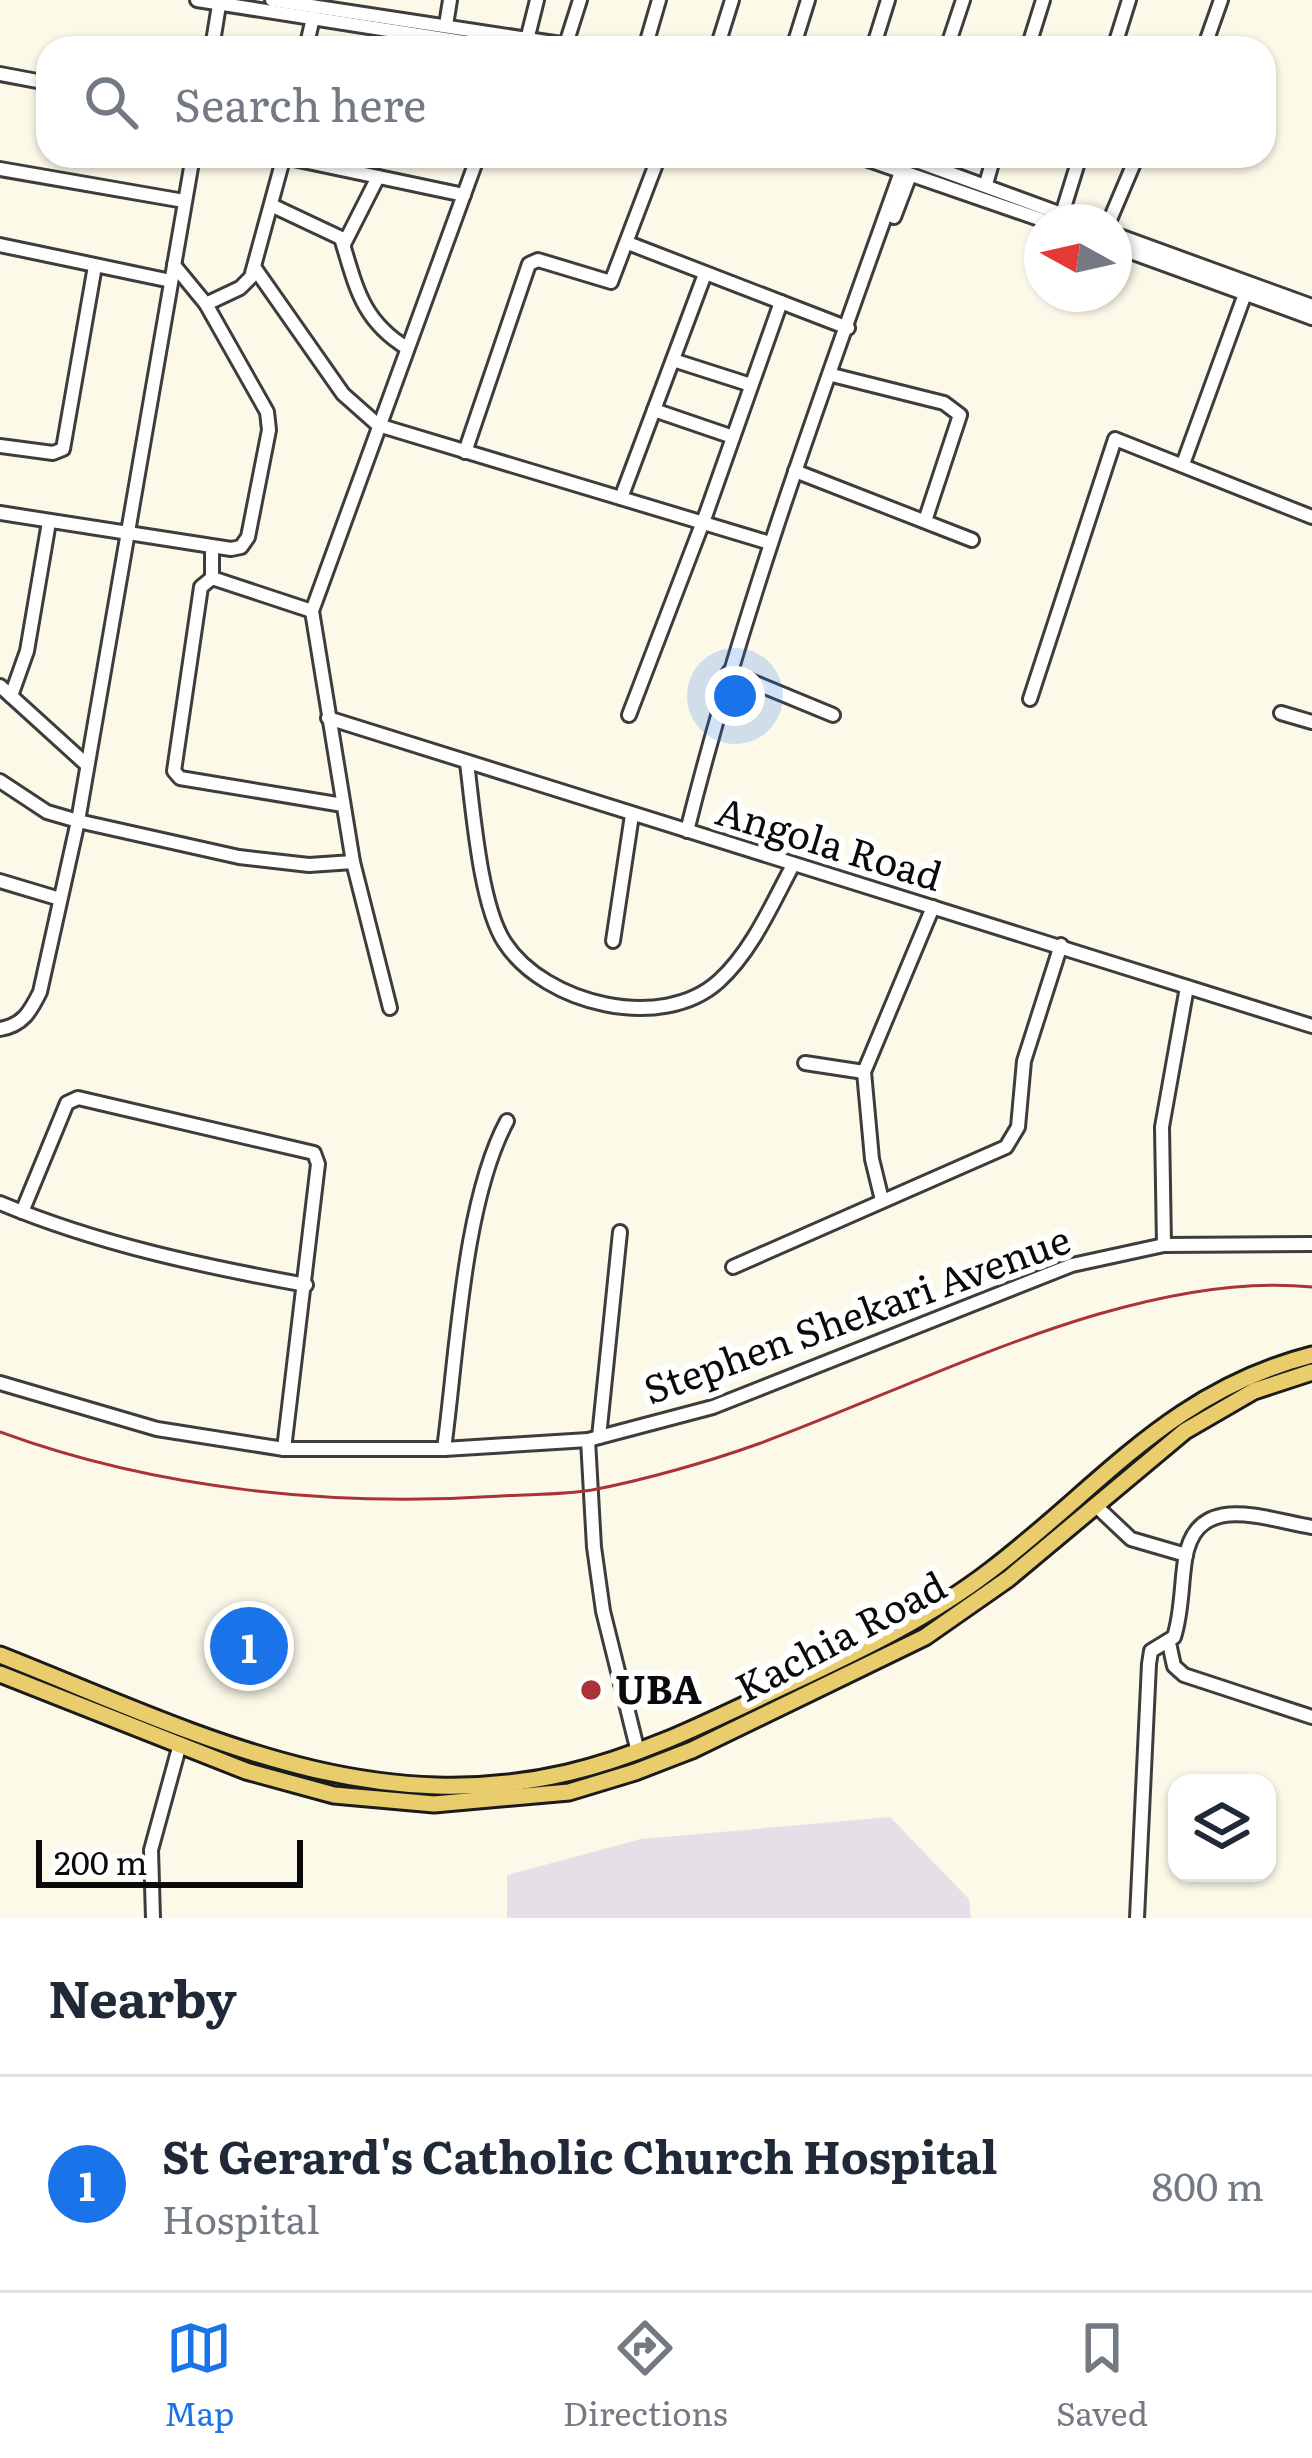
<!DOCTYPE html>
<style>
:root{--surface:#fff;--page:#f6f6f7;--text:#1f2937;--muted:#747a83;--line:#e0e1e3;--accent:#1a73e8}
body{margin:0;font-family:Literata,serif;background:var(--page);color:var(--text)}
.controls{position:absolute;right:36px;bottom:36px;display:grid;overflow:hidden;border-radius:24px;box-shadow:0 3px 9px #0004}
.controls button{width:108px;height:108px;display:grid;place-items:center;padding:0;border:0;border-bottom:3px solid var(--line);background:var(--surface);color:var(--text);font:60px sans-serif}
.compass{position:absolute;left:1024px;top:204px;width:108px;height:108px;border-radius:50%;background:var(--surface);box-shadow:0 3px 9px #0004;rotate:278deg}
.scale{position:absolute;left:36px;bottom:30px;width:267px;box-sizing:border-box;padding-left:12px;border:6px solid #0a0a0a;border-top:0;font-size:33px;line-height:42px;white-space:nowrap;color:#0a0a0a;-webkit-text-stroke:9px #fff;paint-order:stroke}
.you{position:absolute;left:735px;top:696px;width:42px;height:42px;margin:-30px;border:9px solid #fff;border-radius:50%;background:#1a73e8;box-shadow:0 0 0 18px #1a73e833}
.badge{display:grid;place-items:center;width:78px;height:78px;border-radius:50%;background:var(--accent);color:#fff;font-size:39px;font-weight:700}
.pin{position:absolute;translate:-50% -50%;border:6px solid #fff;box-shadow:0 3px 12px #0006}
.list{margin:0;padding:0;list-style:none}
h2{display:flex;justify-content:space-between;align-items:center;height:156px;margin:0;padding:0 48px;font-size:51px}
h2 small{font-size:39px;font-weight:400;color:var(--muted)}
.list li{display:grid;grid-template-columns:78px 1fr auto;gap:36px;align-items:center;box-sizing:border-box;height:216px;padding:0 48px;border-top:3px solid var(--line)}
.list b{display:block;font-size:45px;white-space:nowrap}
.list p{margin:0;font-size:39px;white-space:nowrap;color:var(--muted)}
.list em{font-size:39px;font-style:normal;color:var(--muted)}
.icon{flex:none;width:66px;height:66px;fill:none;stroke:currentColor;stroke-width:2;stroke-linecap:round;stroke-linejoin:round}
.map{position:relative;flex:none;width:1312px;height:1918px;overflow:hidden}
.search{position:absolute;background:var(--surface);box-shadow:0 3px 9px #0004;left:36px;right:36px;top:36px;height:132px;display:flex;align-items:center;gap:30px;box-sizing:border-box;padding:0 42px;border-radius:36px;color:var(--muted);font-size:45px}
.sheet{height:372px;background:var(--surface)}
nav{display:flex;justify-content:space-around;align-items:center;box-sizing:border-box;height:168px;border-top:3px solid var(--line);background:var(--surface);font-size:33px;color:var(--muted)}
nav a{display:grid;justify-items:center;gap:6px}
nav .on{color:var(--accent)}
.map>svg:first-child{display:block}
.industrial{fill:#e7dfe8}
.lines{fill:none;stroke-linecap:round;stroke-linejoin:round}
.minor-casing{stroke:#3d3d3d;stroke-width:18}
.major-casing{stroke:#1b1b1b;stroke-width:21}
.minor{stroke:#fff;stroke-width:12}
.major{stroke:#e9cd6d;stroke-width:15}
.rail{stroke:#a93336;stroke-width:3}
.poi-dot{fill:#a93336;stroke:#fff;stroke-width:4.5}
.labels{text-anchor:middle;stroke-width:12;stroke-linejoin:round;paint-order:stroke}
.street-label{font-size:39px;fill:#0a0a0a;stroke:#fff}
.poi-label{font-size:39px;font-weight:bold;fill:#0a0a0a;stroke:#fff;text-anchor:start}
</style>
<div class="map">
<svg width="1312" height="1918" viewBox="0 0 1312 1918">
<rect width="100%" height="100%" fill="#fdf9e9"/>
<!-- industrial -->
<polygon class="industrial" points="890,1817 969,1899 971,1918 507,1918 507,1875 641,1839"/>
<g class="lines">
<defs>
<g id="minor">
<polyline points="197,0 502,48"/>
<polyline points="272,0 587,48"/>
<polyline points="446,25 450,0"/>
<polyline points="566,44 580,0"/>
<polyline points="212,48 219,5"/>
<polyline points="306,48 313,18"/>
<polyline points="525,48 537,0"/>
<polyline points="645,48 659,0"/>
<polyline points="717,48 732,0"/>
<polyline points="793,48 808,0"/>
<polyline points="873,48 888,0"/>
<polyline points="947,48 963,0"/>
<polyline points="1028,48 1043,0"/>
<polyline points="1114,48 1129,0"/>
<polyline points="1204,48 1221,0"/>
<polyline points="0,74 48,83"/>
<polyline points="857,156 1048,222"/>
<polyline points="903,156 1083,222"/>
<polyline points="284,157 464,195"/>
<polyline points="0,169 184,201"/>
<polyline points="986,184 994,156"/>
<path d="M271 205 341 238C356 286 361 320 407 348"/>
<polyline points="1062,214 1080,156"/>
<polyline points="894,217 910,175"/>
<polyline points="1109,222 1137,156"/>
<polyline points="1114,234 1312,306"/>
<polyline points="628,243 848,328"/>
<polyline points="344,244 378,177"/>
<polyline points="0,245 171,281"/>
<polyline points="1114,246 1312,318"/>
<polyline points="254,267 343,394 378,425 770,543"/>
<polyline points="206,304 240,288 251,277 284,156"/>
<polyline points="673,360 751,385"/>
<polyline points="832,375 944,403 960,415 925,521"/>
<polyline points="654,410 733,437"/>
<polyline points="0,446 53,453 63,449 95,266"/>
<polyline points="465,452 529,264 538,260 611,282 659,156"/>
<polyline points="1183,464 1245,294"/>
<polyline points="795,471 972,540"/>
<polyline points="621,498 705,274"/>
<polyline points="0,513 231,549 241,547 248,537 269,430 267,412 206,304 174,265"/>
<polyline points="212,547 212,578 201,587 174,771 180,778 343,805"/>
<polyline points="212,578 312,611"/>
<polyline points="729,672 833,715"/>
<polyline points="0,686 87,765"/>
<polyline points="11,696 27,651 49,522"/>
<polyline points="1030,699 1115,439 1312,517"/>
<polyline points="1281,713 1312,722"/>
<polyline points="629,715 706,514 781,302"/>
<polyline points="328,718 1312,1026"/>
<path d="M467 763C473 809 480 906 505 943 545 1004 662 1033 719 981 752 951 772 904 793 865"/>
<polyline points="0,781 47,812 78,821 239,857 309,865 353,862"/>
<path d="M687 831C743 607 823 390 901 172"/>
<polyline points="0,881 60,899"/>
<polyline points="613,941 632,815"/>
<polyline points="390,1008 353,862 312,611 478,156"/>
<path d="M0 1029C23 1025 30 1012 40 992L78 821 193 156"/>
<polyline points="805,1063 864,1072"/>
<polyline points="882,1200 872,1159 864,1072 933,907"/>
<path d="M0 1203C98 1244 202 1266 306 1285"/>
<polyline points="22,1212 67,1103 78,1098 314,1153 318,1164 284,1449"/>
<polyline points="1164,1245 1162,1127 1187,987"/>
<polyline points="733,1267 1006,1147 1018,1127 1024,1061 1061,945"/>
<polyline points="0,1383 157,1429 284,1449 444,1449 588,1440 713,1407 1072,1265 1164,1245 1312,1244"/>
<polyline points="599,1437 620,1232"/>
<polyline points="588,1440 594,1547 603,1611 638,1752"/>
<path d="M444 1449C457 1354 463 1203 507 1121"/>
<polyline points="1095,1505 1131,1539 1186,1555"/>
<polyline points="1169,1643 1174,1666 1184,1675 1312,1717"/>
<polyline points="153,1918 151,1850 180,1744"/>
<path d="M1137 1918 1149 1664 1151 1651 1174 1637C1182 1612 1181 1586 1185 1560 1196 1490 1263 1519 1312 1527"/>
</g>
<g id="major">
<path d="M0 1655C185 1728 361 1821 567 1773 636 1757 698 1727 761 1697 841 1659 921 1624 991 1570 1101 1486 1171 1391 1312 1355"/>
<polyline points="0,1674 246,1771 334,1795 434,1804 569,1792 635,1772 692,1750 925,1637 1008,1579 1185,1431 1254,1391 1312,1372"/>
</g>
</defs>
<!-- minor casing -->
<use href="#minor" class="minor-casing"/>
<!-- major casing -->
<use href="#major" class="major-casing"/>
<!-- minor -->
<use href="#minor" class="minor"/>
<!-- major -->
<use href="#major" class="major"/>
<!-- rail -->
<path class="rail" d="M0 1432C158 1490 334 1507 501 1496 531 1494 562 1495 592 1490 644 1480 708 1462 758 1444 923 1384 1135 1269 1312 1287"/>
</g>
<!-- markers -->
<circle class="poi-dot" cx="591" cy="1690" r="12"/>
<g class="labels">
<!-- street labels -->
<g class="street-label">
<text transform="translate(829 844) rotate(17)" y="14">Angola Road</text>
<text transform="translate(857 1315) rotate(-20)" y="14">Stephen Shekari Avenue</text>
<text transform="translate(841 1637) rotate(-28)" y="14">Kachia Road</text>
</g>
<!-- poi labels -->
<g class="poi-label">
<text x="615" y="1704">UBA</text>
</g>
</g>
</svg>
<div class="controls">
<button><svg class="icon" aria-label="layers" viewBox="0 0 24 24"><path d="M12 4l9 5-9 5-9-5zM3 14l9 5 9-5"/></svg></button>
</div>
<svg class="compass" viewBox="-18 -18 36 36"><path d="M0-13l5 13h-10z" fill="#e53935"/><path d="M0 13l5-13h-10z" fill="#747a83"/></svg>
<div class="scale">200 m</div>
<div class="you"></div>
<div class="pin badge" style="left:249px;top:1646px">1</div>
<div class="search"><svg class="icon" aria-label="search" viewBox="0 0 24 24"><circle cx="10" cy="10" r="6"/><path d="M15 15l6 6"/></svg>Search here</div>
</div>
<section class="sheet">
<h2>Nearby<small></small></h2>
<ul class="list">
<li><span class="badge">1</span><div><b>St Gerard's Catholic Church Hospital</b><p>Hospital</p></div><em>800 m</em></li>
</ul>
</section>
<nav>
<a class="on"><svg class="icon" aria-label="map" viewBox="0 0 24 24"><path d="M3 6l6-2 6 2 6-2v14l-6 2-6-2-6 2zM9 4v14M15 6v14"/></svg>Map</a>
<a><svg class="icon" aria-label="directions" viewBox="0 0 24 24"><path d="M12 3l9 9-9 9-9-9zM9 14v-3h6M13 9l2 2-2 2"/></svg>Directions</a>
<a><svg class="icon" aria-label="saved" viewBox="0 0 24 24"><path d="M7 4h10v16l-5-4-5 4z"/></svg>Saved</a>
</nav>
